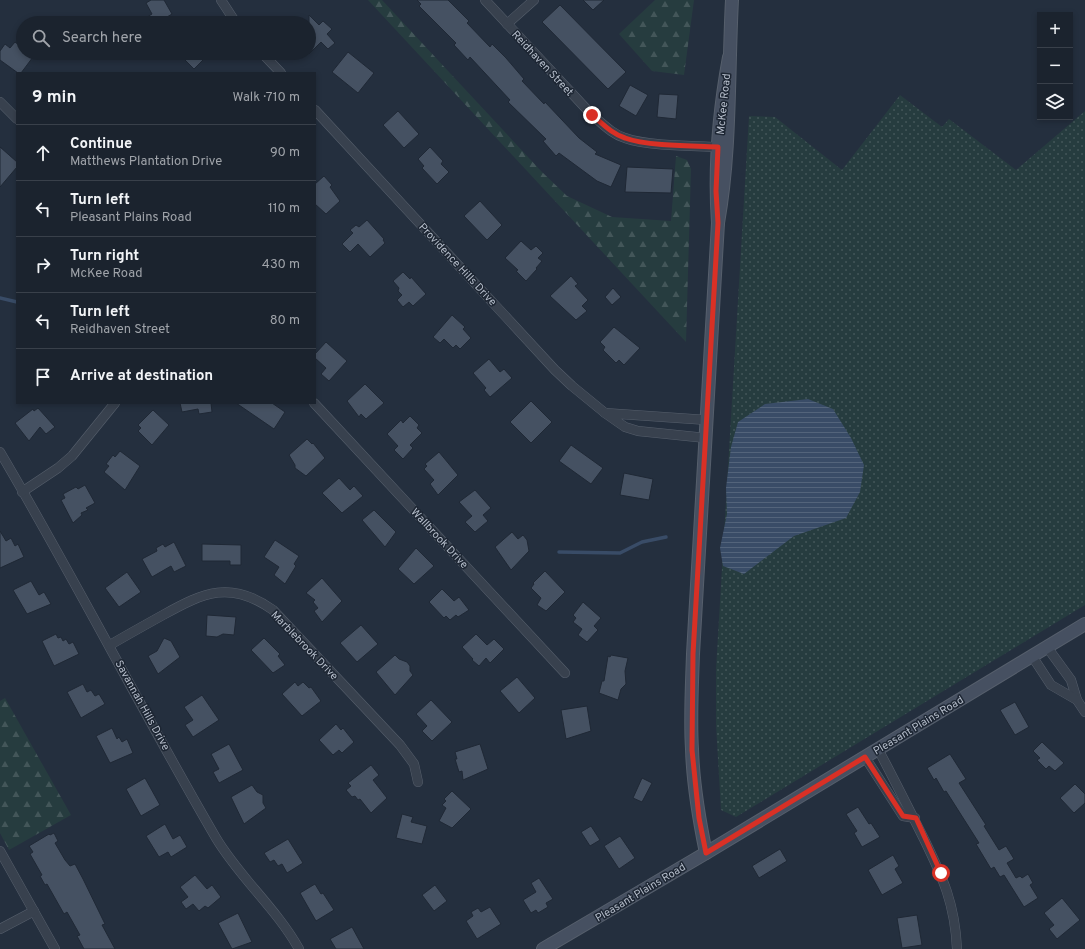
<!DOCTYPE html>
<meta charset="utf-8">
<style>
:root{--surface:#1b232e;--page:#282f3a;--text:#f1f3f6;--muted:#a0a4aa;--line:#39404a}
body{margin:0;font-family:Overpass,sans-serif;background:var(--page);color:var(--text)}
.controls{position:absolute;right:12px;top:12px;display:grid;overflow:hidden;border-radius:0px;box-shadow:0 2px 6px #0003}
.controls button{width:36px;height:36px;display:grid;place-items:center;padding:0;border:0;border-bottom:1px solid var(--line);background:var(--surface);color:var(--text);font:20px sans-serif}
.stop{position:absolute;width:12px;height:12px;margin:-9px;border:3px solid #d93025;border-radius:50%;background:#fff}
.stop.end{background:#d93025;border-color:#fff;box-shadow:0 1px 4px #0008}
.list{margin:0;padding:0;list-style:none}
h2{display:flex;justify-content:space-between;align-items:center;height:52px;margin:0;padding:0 16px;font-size:17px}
h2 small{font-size:13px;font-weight:400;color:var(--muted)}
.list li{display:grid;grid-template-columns:26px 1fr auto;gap:12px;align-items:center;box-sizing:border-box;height:56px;padding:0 16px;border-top:1px solid var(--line)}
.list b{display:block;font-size:15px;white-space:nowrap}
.list p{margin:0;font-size:13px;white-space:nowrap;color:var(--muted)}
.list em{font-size:13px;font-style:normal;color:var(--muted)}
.icon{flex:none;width:22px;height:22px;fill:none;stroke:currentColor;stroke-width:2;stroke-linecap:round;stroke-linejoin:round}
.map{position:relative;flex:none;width:1085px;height:949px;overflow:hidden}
.search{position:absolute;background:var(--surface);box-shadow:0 2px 6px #0003;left:16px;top:16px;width:300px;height:44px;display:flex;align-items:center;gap:10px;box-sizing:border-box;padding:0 14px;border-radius:22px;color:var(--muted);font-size:15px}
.panel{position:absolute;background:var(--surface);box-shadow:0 2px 6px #0003;left:16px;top:72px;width:300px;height:332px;border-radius:0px}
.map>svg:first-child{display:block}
.grass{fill:url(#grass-dots)}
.forest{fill:url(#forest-firs)}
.water{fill:url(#water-rules)}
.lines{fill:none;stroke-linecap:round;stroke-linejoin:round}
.stream{stroke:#394c67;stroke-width:3.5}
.building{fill:#455162;stroke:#1f2835}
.street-casing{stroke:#565f6c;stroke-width:10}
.secondary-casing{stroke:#565f6c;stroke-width:14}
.street{stroke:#38414e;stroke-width:9}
.secondary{stroke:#465061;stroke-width:12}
.route{stroke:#d93025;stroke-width:5}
.labels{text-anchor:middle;stroke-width:3;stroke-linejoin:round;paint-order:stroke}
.street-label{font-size:11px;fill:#b4bcc9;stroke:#1d2633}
</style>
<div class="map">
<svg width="1085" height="949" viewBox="0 0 1085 949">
<defs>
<pattern id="grass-dots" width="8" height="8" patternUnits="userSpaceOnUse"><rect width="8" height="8" fill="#263c3f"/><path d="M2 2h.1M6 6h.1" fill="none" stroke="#435659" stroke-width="1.8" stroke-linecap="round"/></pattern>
<pattern id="forest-firs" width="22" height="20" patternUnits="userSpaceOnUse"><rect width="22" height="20" fill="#263c3f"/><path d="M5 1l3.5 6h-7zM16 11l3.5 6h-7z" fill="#435659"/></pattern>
<pattern id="water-rules" width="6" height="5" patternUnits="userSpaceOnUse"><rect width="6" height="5" fill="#394c67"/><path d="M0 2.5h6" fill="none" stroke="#53647b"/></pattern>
</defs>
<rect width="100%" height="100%" fill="#242f3e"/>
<!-- grass -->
<polygon class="grass" points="900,95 942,127 949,119 1016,170 1085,111 1085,605 736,817 721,810 716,725 716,669 749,116 775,117 842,170"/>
<!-- forest -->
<g class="forest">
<polygon points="368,0 382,0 542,172 567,196 612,217 671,221 676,156 687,160 691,169 686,342"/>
<polygon points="655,0 694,0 684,75 652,71 619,34"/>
<polygon points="5,698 71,815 9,850 0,833 0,701"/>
</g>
<!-- water -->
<polygon class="water" points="808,399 833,409 851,438 864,465 860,492 846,518 794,536 744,574 723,566 720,548 727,514 726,488 731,447 738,422 765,404"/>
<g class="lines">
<!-- stream -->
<g class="stream">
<polyline points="0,298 17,302"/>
<polyline points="559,552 620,553 642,542 666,537"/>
</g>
</g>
<!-- building -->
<g class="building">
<polygon points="151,0 164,0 172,14 157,23 151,23 147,17 152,14 146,3"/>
<polygon points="417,0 448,0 469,21 467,23 490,47 492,44 506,58 524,79 522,81 544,104 545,102 579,138 597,152 595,154 621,165 611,187 597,181 559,153 556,156 543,141 546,139 508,102 510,100 470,57 468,60 454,45 456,43 419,6 421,4"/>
<polygon points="583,0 604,0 593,10"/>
<polygon points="560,5 626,72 608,89 542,22"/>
<polygon points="309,15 319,25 323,21 332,29 327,34 335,43 328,49 321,42 309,54"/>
<polygon points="15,42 23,48 23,53 36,53 21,73 18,73 0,60 0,51 5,44 10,48"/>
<polygon points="348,52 374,73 358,93 332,72"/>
<polygon points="178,53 210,53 194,69"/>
<polygon points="630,85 648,95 636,116 619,106"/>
<polygon points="659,94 678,95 676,119 657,117"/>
<polygon points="398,111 419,134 404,148 383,125"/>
<polygon points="0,147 17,162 17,167 0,187"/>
<polygon points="430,147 443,161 441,164 449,172 437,184 422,168 424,166 418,159"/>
<polygon points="627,167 673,169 671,193 625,192"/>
<polygon points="324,176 332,185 330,187 340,201 326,214 315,204 315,184"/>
<polygon points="480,201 502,225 487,240 464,216"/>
<polygon points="367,220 384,239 383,240 385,243 370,257 358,244 350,252 342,244 353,233 350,230 356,225 359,227"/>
<polygon points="521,241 531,250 536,246 543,253 538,258 542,261 536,268 537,269 526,281 516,271 518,270 505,258"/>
<polygon points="403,272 410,279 411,277 426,294 413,306 409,302 403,307 397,300 402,295 398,291 399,288 393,281"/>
<polygon points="571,276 578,284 575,286 588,300 582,306 587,311 576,320 550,296"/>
<polygon points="613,288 621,297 612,305 605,297"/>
<polygon points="452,315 465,327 463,329 471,338 460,349 456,345 453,348 444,339 440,343 433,337"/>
<polygon points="614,327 640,348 624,365 619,360 616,363 603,350 605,347 600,342"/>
<polygon points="326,342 347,361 329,381 321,374 326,368 315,358 315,354"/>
<polygon points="489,359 500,372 504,369 512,378 490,397 484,390 486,388 473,373"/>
<polygon points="365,384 384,403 366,419 361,414 359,417 347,401"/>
<polygon points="531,401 552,422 531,443 510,422"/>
<polygon points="180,403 211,403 212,412 199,414 198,409 182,412"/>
<polygon points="236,403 272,403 285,412 274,429"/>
<polygon points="38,408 55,427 46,434 40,427 29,441 15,423 33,409 34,411"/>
<polygon points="153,410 169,425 152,445 138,431 141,428 138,425"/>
<polygon points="410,416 419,425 417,428 422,433 410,445 413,448 403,459 394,450 398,446 387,434 401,420 403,423"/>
<polygon points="307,439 312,444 313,443 325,458 306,476 295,468 295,465 289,455"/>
<polygon points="571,445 603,468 591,484 559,461"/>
<polygon points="120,451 140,466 125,490 104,472 109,466 106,464 113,455 115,457"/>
<polygon points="439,452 458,475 438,495 430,484 434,480 424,469 427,466 425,464"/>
<polygon points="624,473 653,479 649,500 620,495"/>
<polygon points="339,478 350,490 354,486 363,496 342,513 322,493"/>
<polygon points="85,485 95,503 86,508 88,510 81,513 82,515 73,523 61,500 65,498 63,494 76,487 78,489"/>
<polygon points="475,490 491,508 483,515 488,521 475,532 465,522 472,516 459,502"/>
<polygon points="374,510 396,532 385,547 362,520"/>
<polygon points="0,531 6,541 11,538 15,546 18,544 24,557 0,568"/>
<polygon points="512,532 518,539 523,535 527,540 529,551 511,570 495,547"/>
<polygon points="275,540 299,556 294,564 296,566 285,584 274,575 279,567 264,557"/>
<polygon points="174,542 186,566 174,572 171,566 152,577 142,559 157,551 156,548 163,544 165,547"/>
<polygon points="202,544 241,545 241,565 230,565 230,561 202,561"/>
<polygon points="416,548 434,566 414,584 398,569"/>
<polygon points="545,571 565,592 546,611 537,605 541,598 531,588 534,584 533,583"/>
<polygon points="127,572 141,592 119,607 105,588"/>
<polygon points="322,578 342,601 322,622 314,611 318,608 313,602 315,600 306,593"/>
<polygon points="31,581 39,595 44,592 51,604 27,614 13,590"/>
<polygon points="442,589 454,601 459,597 469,610 458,617 456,615 450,620 446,616 444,618 429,602"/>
<polygon points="583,602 601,618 594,626 598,630 587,642 578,635 582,629 573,622 576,618 573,615"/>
<polygon points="207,615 236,617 234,635 223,634 217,637 206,636"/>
<polygon points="361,625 378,644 357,662 340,643"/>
<polygon points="56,634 58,638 61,637 63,641 66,639 69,644 73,642 79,654 54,666 42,641"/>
<polygon points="476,634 487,645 494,639 504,649 490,663 486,658 479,666 472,660 473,659 462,647"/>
<polygon points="164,638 171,641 180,657 158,674 148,656 157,651"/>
<polygon points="264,638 280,654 278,656 285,665 273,673 251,650"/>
<polygon points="395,655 399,659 407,662 410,666 410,671 413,675 395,695 376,672"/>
<polygon points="611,655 628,658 625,671 626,684 621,689 618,700 599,693 602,681 604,681 608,656 610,657"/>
<polygon points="517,677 535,698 519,713 500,691"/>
<polygon points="295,682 298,686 303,682 309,688 311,687 321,701 302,716 282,694"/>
<polygon points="83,684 87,692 91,690 95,696 99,694 105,704 81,718 67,692"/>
<polygon points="202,695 219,720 193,737 185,725 193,720 184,707"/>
<polygon points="431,700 452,722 432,741 422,731 427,726 416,714"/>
<polygon points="1015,702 1029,727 1015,735 1000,710"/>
<polygon points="587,706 591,731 566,739 561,710"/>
<polygon points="336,724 341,730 343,728 354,742 342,753 339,750 333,755 319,740"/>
<polygon points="112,728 117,739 119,737 122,742 127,739 133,753 110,763 96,736"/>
<polygon points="1042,742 1064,763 1055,771 1049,766 1046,769 1037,760 1040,758 1033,751"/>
<polygon points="229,744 243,770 219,783 213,772 219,769 211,754"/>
<polygon points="480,744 488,769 463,780 462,771 459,772 455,759 457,759 455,752"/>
<polygon points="950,754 966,779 959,783 986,825 984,826 999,850 1006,846 1014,859 1007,863 1016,878 1020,876 1022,878 1028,874 1033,883 1030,885 1038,898 1024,907 1004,875 1000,877 994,867 991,869 976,844 979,843 946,791 944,792 936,778 934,780 927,768"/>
<polygon points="371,765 379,775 373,780 387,798 371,813 360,799 358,800 355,796 352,797 346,790 351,786 348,783"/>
<polygon points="145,778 160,805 141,816 126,789"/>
<polygon points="642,778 652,783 642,802 633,798"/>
<polygon points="1075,784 1085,794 1085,803 1074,813 1060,798"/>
<polygon points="252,785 257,792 263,795 263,803 266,808 244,824 231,797"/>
<polygon points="452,791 471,809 452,828 439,821 446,808 442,805 446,801 444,799"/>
<polygon points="858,807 869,824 871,823 880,837 862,847 854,833 857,831 846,814"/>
<polygon points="402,814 413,817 411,822 427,826 422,844 396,838"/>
<polygon points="165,824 173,839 180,835 187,847 171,857 168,852 159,857 146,836"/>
<polygon points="591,826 600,840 590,846 581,832"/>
<polygon points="54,833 58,841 55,843 65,860 70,866 75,864 83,879 105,924 102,925 115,949 84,949 77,936 80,935 67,912 64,914 47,884 45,885 40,876 42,875 30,854 33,852 29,846 49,834 50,835"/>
<polygon points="620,836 635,858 619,869 604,846"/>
<polygon points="288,839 303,863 287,873 282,864 278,866 274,860 270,862 264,853"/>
<polygon points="780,849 787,861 759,878 752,866"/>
<polygon points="893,855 899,866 895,869 903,883 882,895 868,870"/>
<polygon points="195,875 207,889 212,885 221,897 208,908 205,906 199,911 193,904 186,909 181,902 188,897 180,887"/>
<polygon points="539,878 553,899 546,903 548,907 538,913 536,910 531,913 523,900 536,892 531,883"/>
<polygon points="315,884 321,894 323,893 334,910 316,921 300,893"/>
<polygon points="435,885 447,901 434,911 422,895"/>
<polygon points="1062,898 1080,920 1057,939 1049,929 1054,925 1044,913"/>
<polygon points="490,907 501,924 477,939 466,921 473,916 471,912 478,908 481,912"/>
<polygon points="238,913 252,942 232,949 218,923"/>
<polygon points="917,915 922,945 902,948 897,918"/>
<polygon points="352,927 364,949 336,949 330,939"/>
</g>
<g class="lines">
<defs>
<g id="street">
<polyline points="221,0 236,23"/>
<path d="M485 0 592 115C603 124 612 134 625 138 646 146 694 146 718 147"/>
<polyline points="507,24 534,0"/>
<polyline points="262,53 281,73"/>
<polyline points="0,102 17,119"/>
<polyline points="315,110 555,370 572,386 605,413"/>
<polyline points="314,403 565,673"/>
<polyline points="706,438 638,431 625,427 605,413 707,420"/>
<path d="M0 452C75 579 142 711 216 838 240 878 276 908 299 949"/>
<polyline points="22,492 58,468 72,456 115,403"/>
<path d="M110 645C127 635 145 625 163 615 204 592 231 580 273 610L400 745 414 764 418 782"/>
<polyline points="1047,647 1071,680 1077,700 1085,712"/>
<polyline points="1032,656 1051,685 1077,700"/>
<path d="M878 749C894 779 909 809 924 839 943 878 955 904 957 949"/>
<polyline points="865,757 903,816 915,818"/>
<polyline points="0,851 55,949"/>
<polyline points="0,929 34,911"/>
</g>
<g id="secondary">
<path d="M729 57C719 112 714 168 718 223 731 150 728 75 732 0"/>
<path d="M706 853C699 819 693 784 692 749 690 718 692 686 693 654L718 223"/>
<polyline points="543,949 706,853 1085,624"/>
</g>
</defs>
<!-- street casing -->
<use href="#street" class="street-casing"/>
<!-- secondary casing -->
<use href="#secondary" class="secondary-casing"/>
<!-- street -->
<use href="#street" class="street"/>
<!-- secondary -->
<use href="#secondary" class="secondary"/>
</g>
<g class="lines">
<!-- route -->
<path class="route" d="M592 115C603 124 612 134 625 138 646 146 694 146 718 147L716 191 718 223 693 654 692 750 699 818 706 853 865 757 903 816 916 818 941 873"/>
</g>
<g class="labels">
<!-- street labels -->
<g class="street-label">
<text transform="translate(543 63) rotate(47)" y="4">Reidhaven Street</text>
<text transform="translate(723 104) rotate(-84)" y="4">McKee Road</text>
<text transform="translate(458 264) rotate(47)" y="4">Providence Hills Drive</text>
<text transform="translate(440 538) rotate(47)" y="4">Wallbrook Drive</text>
<text transform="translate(305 645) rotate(46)" y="4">Marblebrook Drive</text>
<text transform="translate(143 705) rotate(61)" y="4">Savannah Hills Drive</text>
<text transform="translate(918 725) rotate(-31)" y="4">Pleasant Plains Road</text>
<text transform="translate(640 892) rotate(-31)" y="4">Pleasant Plains Road</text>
</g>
</g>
</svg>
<div class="controls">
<button>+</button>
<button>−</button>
<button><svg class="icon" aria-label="layers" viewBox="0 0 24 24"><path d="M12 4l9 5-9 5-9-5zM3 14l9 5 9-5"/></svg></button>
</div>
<div class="stop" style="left:941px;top:873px"></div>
<div class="stop end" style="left:592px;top:115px"></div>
<div class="search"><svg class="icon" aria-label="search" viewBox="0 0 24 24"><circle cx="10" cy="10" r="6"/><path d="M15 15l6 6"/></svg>Search here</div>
<section class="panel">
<h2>9 min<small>Walk · 710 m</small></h2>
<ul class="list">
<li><svg class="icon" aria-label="ahead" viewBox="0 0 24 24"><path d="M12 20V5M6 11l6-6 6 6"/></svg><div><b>Continue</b><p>Matthews Plantation Drive</p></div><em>90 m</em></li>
<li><svg class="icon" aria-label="left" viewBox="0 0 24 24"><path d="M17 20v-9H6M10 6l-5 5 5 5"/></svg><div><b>Turn left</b><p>Pleasant Plains Road</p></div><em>110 m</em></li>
<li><svg class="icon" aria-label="right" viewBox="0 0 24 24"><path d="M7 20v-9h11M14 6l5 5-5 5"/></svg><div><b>Turn right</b><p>McKee Road</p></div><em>430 m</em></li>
<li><svg class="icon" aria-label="left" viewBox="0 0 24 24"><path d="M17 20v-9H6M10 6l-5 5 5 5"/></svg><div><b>Turn left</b><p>Reidhaven Street</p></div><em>80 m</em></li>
<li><svg class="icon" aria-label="arrive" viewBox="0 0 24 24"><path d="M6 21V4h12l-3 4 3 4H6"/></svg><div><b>Arrive at destination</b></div></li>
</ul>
</section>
</div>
